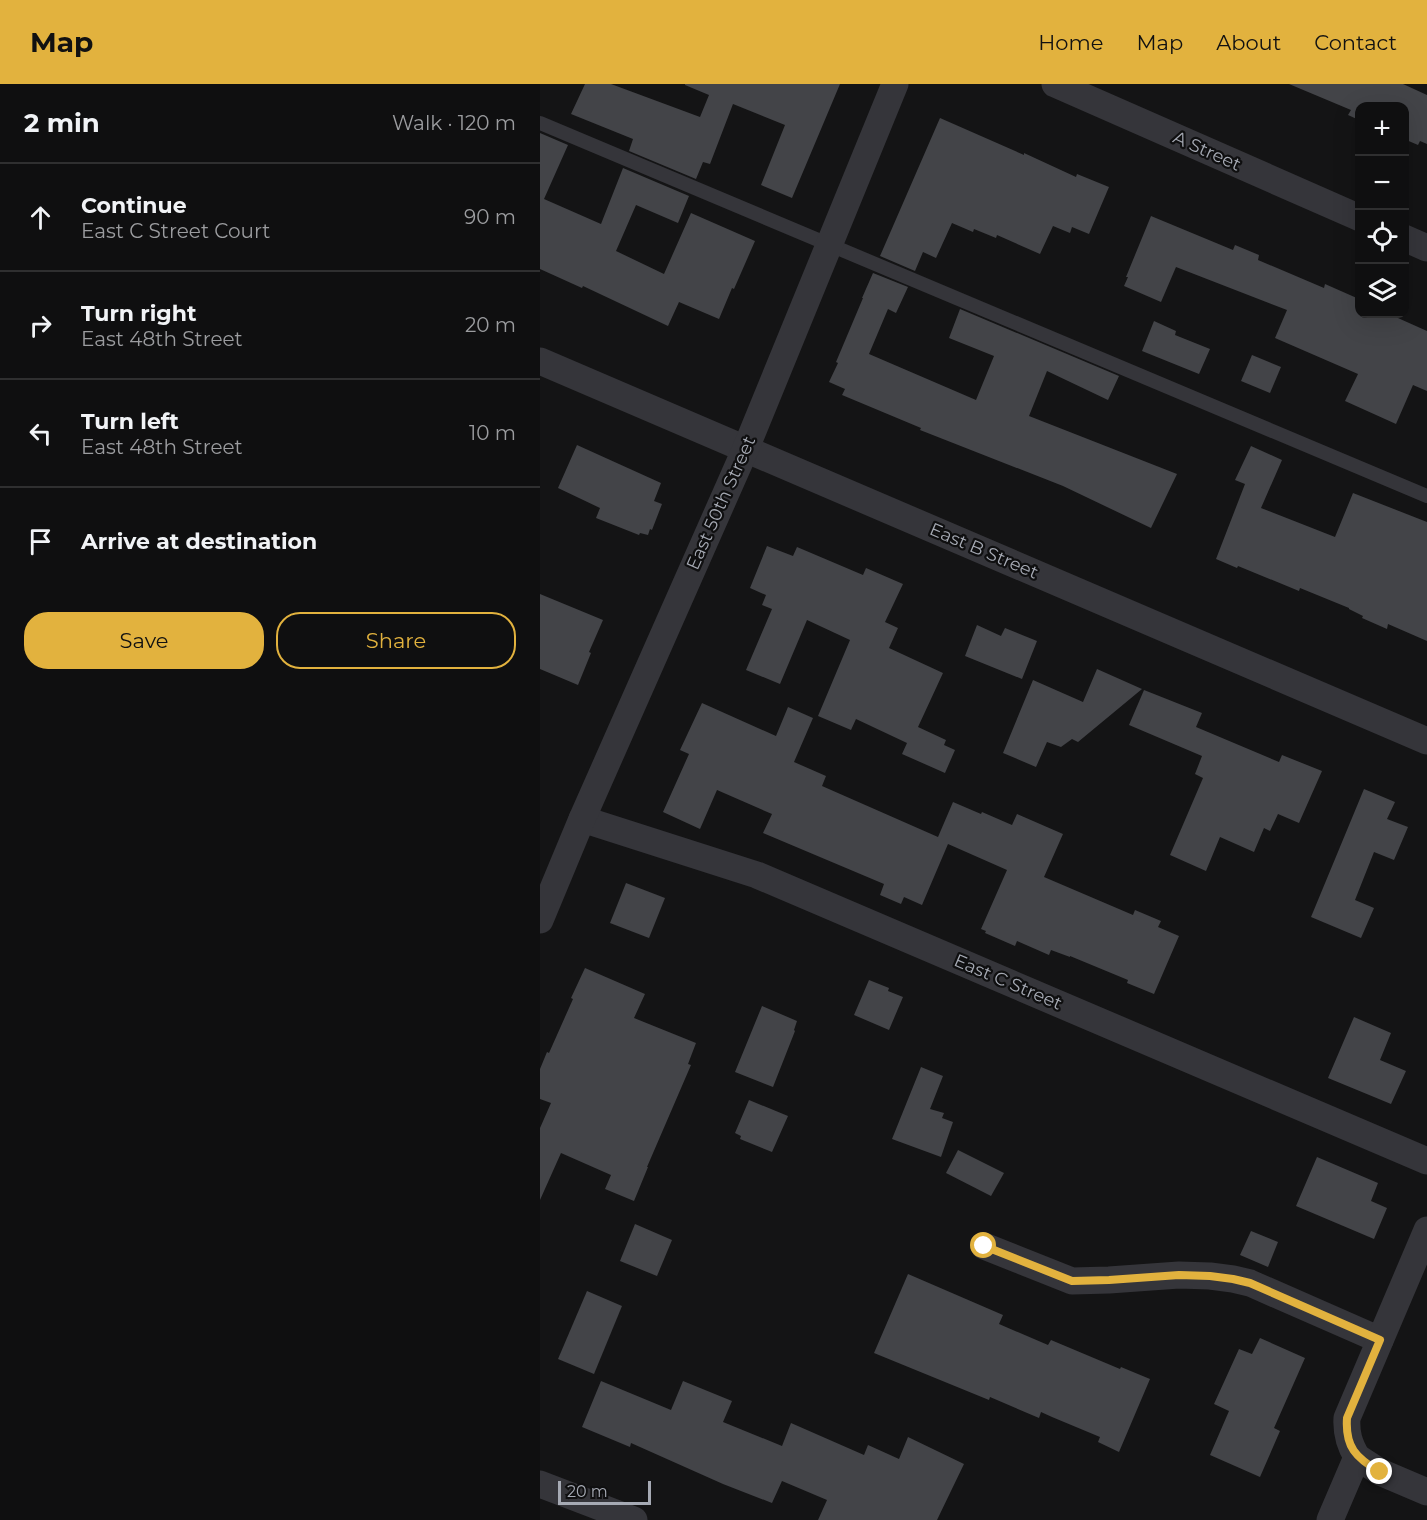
<!DOCTYPE html>
<meta charset="utf-8">
<style>
:root{--surface:#0f0f10;--page:#1d1d1e;--text:#f1f3f6;--muted:#9b9c9f;--line:#2f2f30;--accent:#e2b23e}
body{margin:0;font-family:Montserrat,sans-serif;background:var(--page);color:var(--text)}
.controls{position:absolute;right:18px;top:18px;display:grid;overflow:hidden;border-radius:12px;box-shadow:0 6px 24px #0002}
.controls button{width:54px;height:54px;display:grid;place-items:center;padding:0;border:0;border-bottom:2px solid var(--line);background:var(--surface);color:var(--text);font:30px sans-serif}
.scale{position:absolute;left:18px;bottom:15px;width:93px;box-sizing:border-box;padding-left:6px;border:3px solid #a6aab4;border-top:0;font-size:16px;line-height:21px;white-space:nowrap;color:#a6aab4;-webkit-text-stroke:4px #0f0f10;paint-order:stroke}
.stop{position:absolute;width:18px;height:18px;margin:-14px;border:4px solid #e2b23e;border-radius:50%;background:#fff}
.stop.end{background:#e2b23e;border-color:#fff;box-shadow:0 2px 6px #0008}
.list{margin:0;padding:0;list-style:none}
h2{display:flex;justify-content:space-between;align-items:center;height:78px;margin:0;padding:0 24px;font-size:26px}
h2 small{font-size:20px;font-weight:400;color:var(--muted)}
.list li{display:grid;grid-template-columns:39px 1fr auto;gap:18px;align-items:center;box-sizing:border-box;height:108px;padding:0 24px;border-top:2px solid var(--line)}
.list b{display:block;font-size:22px;white-space:nowrap}
.list p{margin:0;font-size:20px;white-space:nowrap;color:var(--muted)}
.list em{font-size:20px;font-style:normal;color:var(--muted)}
.actions{display:flex;gap:12px;padding:18px 24px}
.actions a{flex:1;padding:14px 0;border:2px solid var(--accent);border-radius:24px;text-align:center;font-size:21px;color:var(--accent)}
.actions .main{background:var(--accent);color:#111}
.icon{flex:none;width:33px;height:33px;fill:none;stroke:currentColor;stroke-width:2;stroke-linecap:round;stroke-linejoin:round}
.map{position:relative;flex:none;width:887px;height:1436px;overflow:hidden}
header{display:flex;align-items:center;gap:36px;box-sizing:border-box;height:84px;padding:0 30px;background:var(--accent);color:#111}
header strong{font-size:28px}
nav{display:flex;gap:33px;margin-inline-start:auto;font-size:21px}
main{display:flex}
aside{flex:1;background:var(--surface)}
.map>svg:first-child{display:block}
.building{fill:#434448}
.lines{fill:none;stroke-linecap:round;stroke-linejoin:round}
.service{stroke:#35353a;stroke-width:14}
.minor{stroke:#35353a;stroke-width:27}
.route{stroke:#e2b23e;stroke-width:8}
.labels{text-anchor:middle;stroke-width:4.5;stroke-linejoin:round;paint-order:stroke}
.street-label{font-size:18px;fill:#a6aab4;stroke:#0f0f10}
</style>
<header>
<strong>Map</strong>
<nav><a>Home</a><a>Map</a><a>About</a><a>Contact</a></nav>
</header>
<main>
<aside>
<h2>2 min<small>Walk · 120 m</small></h2>
<ul class="list">
<li><svg class="icon" aria-label="ahead" viewBox="0 0 24 24"><path d="M12 20V5M6 11l6-6 6 6"/></svg><div><b>Continue</b><p>East C Street Court</p></div><em>90 m</em></li>
<li><svg class="icon" aria-label="right" viewBox="0 0 24 24"><path d="M7 20v-9h11M14 6l5 5-5 5"/></svg><div><b>Turn right</b><p>East 48th Street</p></div><em>20 m</em></li>
<li><svg class="icon" aria-label="left" viewBox="0 0 24 24"><path d="M17 20v-9H6M10 6l-5 5 5 5"/></svg><div><b>Turn left</b><p>East 48th Street</p></div><em>10 m</em></li>
<li><svg class="icon" aria-label="arrive" viewBox="0 0 24 24"><path d="M6 21V4h12l-3 4 3 4H6"/></svg><div><b>Arrive at destination</b></div></li>
</ul>
<div class="actions"><a class="main">Save</a><a>Share</a></div>
</aside>
<div class="map">
<svg width="887" height="1436" viewBox="0 0 887 1436">
<rect width="100%" height="100%" fill="#141415"/>
<!-- building -->
<g class="building">
<polygon points="45,0 71,0 160,33 169,11 145,1 145,0 300,0 252,114 221,101 245,41 193,20 170,80 163,78 156,95 89,67 93,55 31,30"/>
<polygon points="749,0 863,0 887,11 887,60 880,57 878,61 864,55 864,22 819,22 819,36 808,31 811,26"/>
<polygon points="400,34 484,71 484,69 536,93 537,90 569,103 549,150 532,143 530,149 513,142 500,170 457,151 456,154 434,145 433,148 412,139 396,174 383,168 375,187 340,172"/>
<polygon points="0,49 28,61 4,115 61,140 83,84 149,112 138,139 96,121 76,167 124,190 151,129 215,157 194,205 192,204 179,235 139,218 128,242 43,202 42,204 0,185"/>
<polygon points="611,132 693,166 695,161 719,171 718,176 784,204 785,200 819,215 819,230 849,230 887,247 887,307 873,301 856,340 805,317 818,290 735,254 747,226 636,183 621,218 584,202 588,193 586,193"/>
<polygon points="333,189 368,203 356,229 348,225 329,270 436,316 454,272 409,254 420,225 579,292 568,316 507,287 489,332 637,390 611,444 523,402 380,346 381,344 302,311 305,305 289,298 298,279 296,278 323,214 322,214"/>
<polygon points="614,237 636,247 635,251 670,265 659,290 602,267"/>
<polygon points="712,271 741,283 730,309 701,297"/>
<polygon points="37,361 121,399 114,417 122,420 112,446 110,445 108,451 100,449 99,451 56,434 60,424 18,404"/>
<polygon points="711,362 742,376 721,424 795,453 813,409 887,438 887,557 848,540 847,545 822,534 823,532 809,525 809,524 760,504 759,507 698,482 697,484 676,475 705,400 695,396"/>
<polygon points="227,462 253,472 257,463 323,491 326,484 363,500 345,538 358,544 349,564 403,589 378,643 406,656 404,661 415,666 405,689 362,670 367,659 316,635 311,646 278,632 310,556 267,536 240,600 206,586 232,525 222,521 226,511 210,504"/>
<polygon points="0,510 63,536 49,568 51,569 38,601 0,585"/>
<polygon points="437,541 461,552 465,544 497,557 482,595 425,572"/>
<polygon points="557,585 602,605 538,658 532,655 521,663 507,658 496,683 463,669 493,596 543,618"/>
<polygon points="604,606 662,629 656,643 739,678 742,671 782,687 759,739 738,730 730,747 724,744 714,768 680,753 666,787 630,771 663,694 655,690 662,672 589,641"/>
<polygon points="162,619 236,652 248,623 273,634 254,678 286,692 282,702 398,753 413,718 441,730 442,728 472,741 477,730 523,750 504,793 593,831 595,826 621,837 618,843 639,852 614,910 587,899 588,896 530,872 530,873 511,866 509,871 477,857 475,862 445,849 446,847 441,845 467,786 408,760 382,821 364,813 361,820 340,811 344,800 223,749 232,730 177,706 160,745 123,728 149,670 140,666"/>
<polygon points="824,705 855,718 847,735 868,743 854,776 834,768 815,816 834,824 821,854 771,833"/>
<polygon points="86,799 125,814 109,854 70,839"/>
<polygon points="45,884 105,910 94,934 156,959 148,980 151,981 107,1083 108,1083 94,1117 65,1105 71,1091 21,1069 0,1116 0,1044 11,1019 0,1015 0,985 7,968 9,969 33,915 31,914"/>
<polygon points="329,896 349,904 348,907 363,913 349,946 314,931"/>
<polygon points="222,922 257,937 254,946 255,947 233,1003 195,988"/>
<polygon points="814,933 851,949 840,976 866,987 851,1020 788,994"/>
<polygon points="381,983 403,992 390,1025 404,1029 402,1034 413,1038 401,1073 352,1055"/>
<polygon points="209,1016 248,1032 232,1068 200,1055 201,1052 195,1049"/>
<polygon points="418,1066 464,1089 451,1112 406,1089"/>
<polygon points="777,1073 838,1099 831,1117 847,1124 834,1155 756,1122"/>
<polygon points="95,1140 132,1156 117,1192 80,1177"/>
<polygon points="711,1147 738,1158 728,1183 700,1171"/>
<polygon points="368,1190 463,1231 459,1240 508,1261 511,1256 580,1285 581,1283 610,1295 579,1368 558,1358 560,1353 512,1333 501,1328 499,1334 450,1313 449,1316 334,1269"/>
<polygon points="47,1207 82,1222 54,1290 18,1275"/>
<polygon points="720,1254 765,1274 734,1344 740,1347 720,1393 670,1371 689,1327 674,1320 699,1265 712,1270"/>
<polygon points="61,1297 131,1326 143,1297 192,1317 183,1338 242,1362 251,1339 324,1371 328,1361 359,1375 368,1353 424,1380 397,1436 278,1436 287,1416 242,1397 232,1419 183,1400 91,1359 90,1363 42,1343"/>
</g>
<g class="lines">
<!-- service -->
<polyline class="service" points="0,39 887,412"/>
<!-- minor -->
<g class="minor">
<polyline points="515,0 820,134"/>
<polyline points="864,154 887,164"/>
<polyline points="0,277 887,657"/>
<polyline points="42,735 217,791 887,1077"/>
<polyline points="0,836 42,735 206,364 355,0"/>
<polyline points="444,1162 532,1197 569,1196 639,1191 670,1192 693,1195 710,1199 840,1256"/>
<polyline points="817,1373 840,1388 887,1408"/>
<polyline points="0,1400 94,1436"/>
<path d="M790 1436 817 1373C809 1360 806 1349 807 1334L887 1146"/>
</g>
</g>
<g class="lines">
<!-- route -->
<path class="route" d="M444 1162 532 1197 569 1196 639 1191 670 1192 693 1195 710 1199 840 1256 807 1334C805 1363 816 1374 840 1388"/>
</g>
<g class="labels">
<!-- street labels -->
<g class="street-label">
<text transform="translate(667 67) rotate(24)" y="6">A Street</text>
<text transform="translate(181 419) rotate(-66)" y="6">East 50th Street</text>
<text transform="translate(444 467) rotate(23)" y="6">East B Street</text>
<text transform="translate(468 898) rotate(23)" y="6">East C Street</text>
</g>
</g>
</svg>
<div class="controls">
<button>+</button>
<button>−</button>
<button><svg class="icon" aria-label="locate" viewBox="0 0 24 24"><circle cx="12" cy="12" r="6"/><path d="M12 2v4M12 18v4M2 12h4M18 12h4"/></svg></button>
<button><svg class="icon" aria-label="layers" viewBox="0 0 24 24"><path d="M12 4l9 5-9 5-9-5zM3 14l9 5 9-5"/></svg></button>
</div>
<div class="scale">20 m</div>
<div class="stop" style="left:444px;top:1162px"></div>
<div class="stop end" style="left:840px;top:1388px"></div>
</div>
</main>
